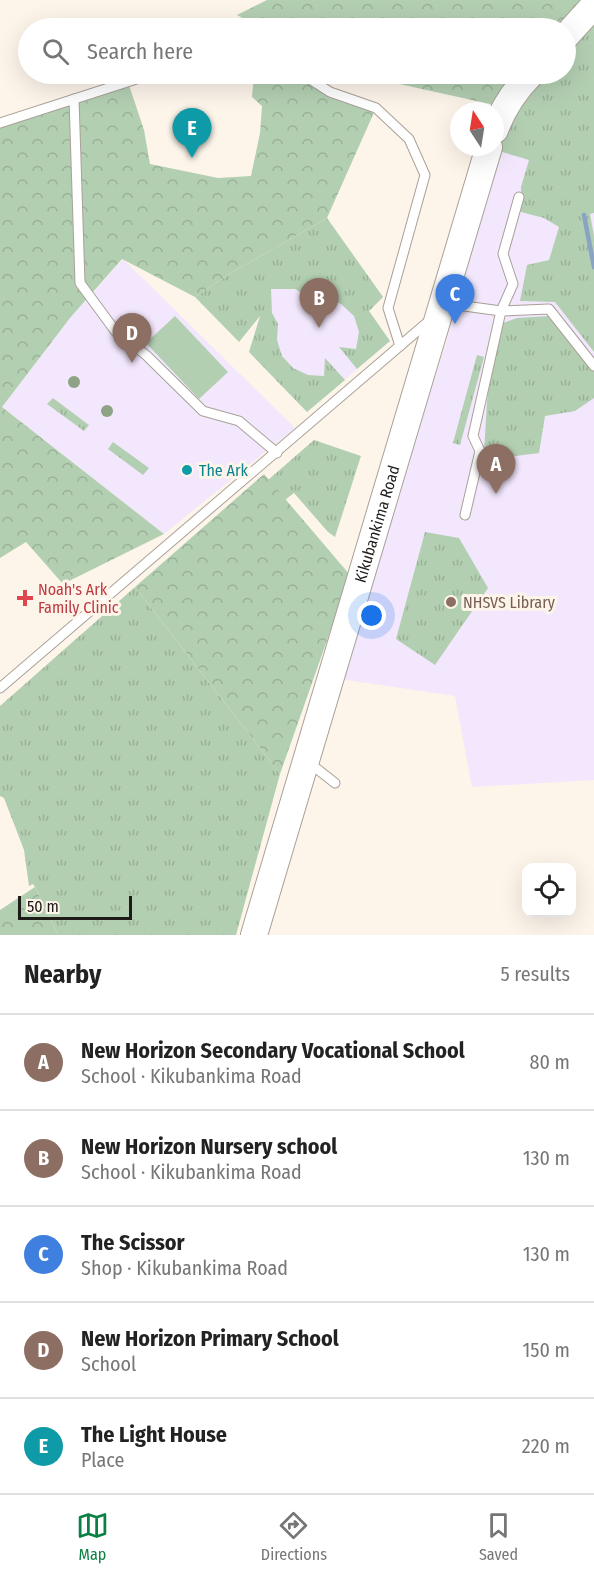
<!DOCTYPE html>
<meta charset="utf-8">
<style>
:root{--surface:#fff;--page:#f6f6f6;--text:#222;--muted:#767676;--line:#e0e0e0;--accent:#0b8043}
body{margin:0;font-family:"Fira Sans Condensed",sans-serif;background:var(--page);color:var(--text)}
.controls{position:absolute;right:18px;bottom:18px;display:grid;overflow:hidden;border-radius:12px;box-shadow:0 6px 24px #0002}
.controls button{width:54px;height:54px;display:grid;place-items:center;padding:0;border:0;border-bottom:2px solid var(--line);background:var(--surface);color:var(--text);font:30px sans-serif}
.compass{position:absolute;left:450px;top:102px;width:54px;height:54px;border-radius:50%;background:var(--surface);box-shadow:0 6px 24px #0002;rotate:348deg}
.scale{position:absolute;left:18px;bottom:15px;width:114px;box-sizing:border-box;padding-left:6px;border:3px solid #1e1b18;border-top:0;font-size:16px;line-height:21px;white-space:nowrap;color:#1e1b18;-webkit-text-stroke:4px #fdf5ea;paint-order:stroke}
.you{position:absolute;left:372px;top:616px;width:21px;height:21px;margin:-15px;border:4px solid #fff;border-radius:50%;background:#1a73e8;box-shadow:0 0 0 9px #1a73e833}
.badge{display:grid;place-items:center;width:39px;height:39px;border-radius:50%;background:var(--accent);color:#fff;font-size:20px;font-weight:700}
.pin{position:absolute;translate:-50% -50px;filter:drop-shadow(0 2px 3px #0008)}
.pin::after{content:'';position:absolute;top:32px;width:21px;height:18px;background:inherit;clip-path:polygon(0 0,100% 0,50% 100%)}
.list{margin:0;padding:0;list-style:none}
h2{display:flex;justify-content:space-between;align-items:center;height:78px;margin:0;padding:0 24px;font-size:26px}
h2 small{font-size:20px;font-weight:400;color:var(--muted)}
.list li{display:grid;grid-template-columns:39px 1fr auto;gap:18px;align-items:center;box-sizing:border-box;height:96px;padding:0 24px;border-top:2px solid var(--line)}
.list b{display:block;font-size:22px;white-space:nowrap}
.list p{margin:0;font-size:20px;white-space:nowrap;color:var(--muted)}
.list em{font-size:20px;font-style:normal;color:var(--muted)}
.icon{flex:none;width:33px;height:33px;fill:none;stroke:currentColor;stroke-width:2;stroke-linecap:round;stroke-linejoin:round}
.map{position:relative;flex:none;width:594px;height:935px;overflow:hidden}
.search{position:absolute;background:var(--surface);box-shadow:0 6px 24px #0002;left:18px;right:18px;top:18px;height:66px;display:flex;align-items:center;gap:15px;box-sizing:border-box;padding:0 21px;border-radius:33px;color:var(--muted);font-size:22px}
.sheet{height:558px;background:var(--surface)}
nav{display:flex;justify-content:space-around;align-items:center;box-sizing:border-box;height:84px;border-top:2px solid var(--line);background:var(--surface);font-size:16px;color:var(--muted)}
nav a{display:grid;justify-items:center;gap:3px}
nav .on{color:var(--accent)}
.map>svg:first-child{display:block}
.education{fill:#f2e7fc}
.grass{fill:url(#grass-tufts)}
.forest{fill:url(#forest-crowns)}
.garden{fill:#b3cfb2}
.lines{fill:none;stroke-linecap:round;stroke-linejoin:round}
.stream{stroke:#89a4c2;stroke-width:4.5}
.lane-casing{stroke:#a9a198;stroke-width:11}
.secondary-casing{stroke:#a9a198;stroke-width:28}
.lane{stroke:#fff;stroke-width:9}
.secondary{stroke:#fff;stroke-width:26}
.tree{fill:#8ea286}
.culture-dot{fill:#0f9aa8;stroke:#fdf5ea;stroke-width:2}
.health-dot{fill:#e0444e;stroke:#fdf5ea;stroke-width:2}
.education-dot{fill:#8d6e63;stroke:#fdf5ea;stroke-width:2}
.labels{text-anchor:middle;stroke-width:6;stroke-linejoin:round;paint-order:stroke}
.culture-label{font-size:16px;fill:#0d838f;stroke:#fdf5ea;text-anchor:start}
.street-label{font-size:16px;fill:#1e1b18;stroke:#fdf5ea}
.health-label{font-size:16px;fill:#be3a42;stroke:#fdf5ea;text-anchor:start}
.education-label{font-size:16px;fill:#785e54;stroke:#fdf5ea;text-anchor:start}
</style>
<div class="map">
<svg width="594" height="935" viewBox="0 0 594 935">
<defs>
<pattern id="grass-tufts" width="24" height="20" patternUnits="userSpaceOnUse" patternTransform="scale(1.5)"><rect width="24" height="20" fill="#b3cfb2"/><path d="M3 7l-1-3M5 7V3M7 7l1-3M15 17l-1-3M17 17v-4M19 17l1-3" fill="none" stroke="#9ab198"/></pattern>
<pattern id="forest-crowns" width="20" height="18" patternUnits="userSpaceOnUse" patternTransform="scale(1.5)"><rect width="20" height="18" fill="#b3cfb2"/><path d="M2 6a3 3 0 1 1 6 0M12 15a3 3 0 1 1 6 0" fill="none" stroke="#9ab198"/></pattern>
</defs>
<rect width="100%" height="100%" fill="#fdf5ea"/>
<!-- education -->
<g class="education">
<polygon points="594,20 594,780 472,787 455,696 340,679 446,343 453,316 450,304 499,151 505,121 544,74 566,74"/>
<polygon points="327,218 383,297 369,311 390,341 307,412 249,352 261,314 259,295"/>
<polygon points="123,259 295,428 164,534 2,407 70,318"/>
</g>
<!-- grass -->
<g class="grass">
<polygon points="594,20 594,213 590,214 594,236 594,352 555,302 520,301 527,265 549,260 559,227 544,218 521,212 521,187 529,160 499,151 505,121 544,74 566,74 566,48"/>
<polygon points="327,218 383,297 369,311 390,341 357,369 339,347 356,349 359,332 354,316 341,304 329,299 312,299 295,289 271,289 272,313 278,324 277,340 282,356 293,368 308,375 324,376 325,358 345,380 307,412 249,352 260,316 239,342 195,297 231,273"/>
<polygon points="548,316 594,372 594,398 575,411 545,416 539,453 491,459 484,453 487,402 491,367 503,323 517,318"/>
<polygon points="477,355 484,357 460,445 453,443"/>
<polygon points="53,398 89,425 84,431 47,404"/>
<polygon points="314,440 361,456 335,537 328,532 294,493 285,500 268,480"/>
<polygon points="113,442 149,468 143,475 108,449"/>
<polygon points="425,532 459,538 488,588 435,665 396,639"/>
<polygon points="135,587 280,774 236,935 58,935 35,887 33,884 29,886 24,850 4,798 0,796 0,706"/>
</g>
<!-- forest -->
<g class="forest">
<polygon points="267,0 585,0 558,28 261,28 237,15"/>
<polygon points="254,74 302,74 330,92 376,108 327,218 231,273 195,297 122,259 70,318 2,407 164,534 63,584 26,542 0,558 0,123 128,82 144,130 150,164 218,178 251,176 260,133 262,106 252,97"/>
<polygon points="354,74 517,74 499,106"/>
<polygon points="264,474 350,575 280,774 135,587"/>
<polygon points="35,887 58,935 0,935 0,910"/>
</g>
<!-- garden -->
<polygon class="garden" points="175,316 228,372 199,399 146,343"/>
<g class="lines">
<!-- stream -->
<polyline class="stream" points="584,215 594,267"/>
<defs>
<g id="lane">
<polyline points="302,74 330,92 376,108 409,139 425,175 388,308 400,346"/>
<polyline points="74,99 80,283 116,332 146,355 203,411 239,421 277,453"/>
<polyline points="0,123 152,74"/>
<polyline points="445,308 450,304 501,311 513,284 503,254 519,197"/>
<polyline points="465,515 480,451 473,436 501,311 549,309 594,366"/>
<polyline points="0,688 429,321"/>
<polyline points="307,764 312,765 335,783"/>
</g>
<g id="secondary">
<polyline points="566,36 594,5"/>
<path d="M495 130C503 108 515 90 531 74"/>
<path id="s1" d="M254 935 489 147"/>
</g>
</defs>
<!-- lane casing -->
<use href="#lane" class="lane-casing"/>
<!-- secondary casing -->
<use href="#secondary" class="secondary-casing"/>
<!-- lane -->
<use href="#lane" class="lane"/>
<!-- secondary -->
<use href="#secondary" class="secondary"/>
</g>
<!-- trees -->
<g class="tree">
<circle cx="74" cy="382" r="6"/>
<circle cx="107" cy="411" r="6"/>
</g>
<!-- markers -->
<circle class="culture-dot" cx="187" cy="470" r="6"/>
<path class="health-dot" d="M22 589h6v6h6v6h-6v6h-6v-6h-6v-6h6z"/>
<circle class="education-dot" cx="451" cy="602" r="6"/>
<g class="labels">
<!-- culture labels -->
<g class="culture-label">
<text x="199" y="476">The Ark</text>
</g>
<!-- street labels -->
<g class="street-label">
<text dy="6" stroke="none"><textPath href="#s1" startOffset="429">Kikubankima Road</textPath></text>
</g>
<!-- health labels -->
<g class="health-label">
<text x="38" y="595">Noah's Ark<tspan x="38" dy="18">Family Clinic</tspan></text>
</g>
<!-- education labels -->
<g class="education-label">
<text x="463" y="608">NHSVS Library</text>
</g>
</g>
</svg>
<div class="controls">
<button><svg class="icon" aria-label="locate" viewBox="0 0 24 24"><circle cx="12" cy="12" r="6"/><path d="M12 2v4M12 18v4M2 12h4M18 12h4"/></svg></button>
</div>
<svg class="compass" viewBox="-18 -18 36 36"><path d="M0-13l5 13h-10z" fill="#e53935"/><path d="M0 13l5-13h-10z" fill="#767676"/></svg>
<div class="scale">50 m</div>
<div class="you"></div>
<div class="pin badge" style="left:496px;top:494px;background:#8d6e63">A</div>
<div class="pin badge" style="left:319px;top:328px;background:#8d6e63">B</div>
<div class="pin badge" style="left:455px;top:324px;background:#3f7fe0">C</div>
<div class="pin badge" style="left:132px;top:363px;background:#8d6e63">D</div>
<div class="pin badge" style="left:192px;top:158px;background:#0f9aa8">E</div>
<div class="search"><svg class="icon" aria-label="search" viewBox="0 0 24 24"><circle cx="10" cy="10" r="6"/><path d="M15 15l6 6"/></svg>Search here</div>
</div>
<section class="sheet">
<h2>Nearby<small>5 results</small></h2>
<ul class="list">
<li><span class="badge" style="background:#8d6e63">A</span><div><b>New Horizon Secondary Vocational School</b><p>School · Kikubankima Road</p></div><em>80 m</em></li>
<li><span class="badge" style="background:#8d6e63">B</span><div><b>New Horizon Nursery school</b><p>School · Kikubankima Road</p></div><em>130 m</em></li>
<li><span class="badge" style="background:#3f7fe0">C</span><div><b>The Scissor</b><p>Shop · Kikubankima Road</p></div><em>130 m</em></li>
<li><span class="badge" style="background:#8d6e63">D</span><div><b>New Horizon Primary School</b><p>School</p></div><em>150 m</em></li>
<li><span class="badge" style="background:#0f9aa8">E</span><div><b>The Light House</b><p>Place</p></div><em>220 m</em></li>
</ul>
</section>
<nav>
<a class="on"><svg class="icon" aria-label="map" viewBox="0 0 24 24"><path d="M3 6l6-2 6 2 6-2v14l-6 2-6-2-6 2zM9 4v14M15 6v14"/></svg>Map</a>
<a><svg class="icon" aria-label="directions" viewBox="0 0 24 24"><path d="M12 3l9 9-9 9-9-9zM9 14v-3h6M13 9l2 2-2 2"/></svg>Directions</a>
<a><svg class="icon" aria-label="saved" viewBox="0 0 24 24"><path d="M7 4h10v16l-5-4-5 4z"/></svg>Saved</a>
</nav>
